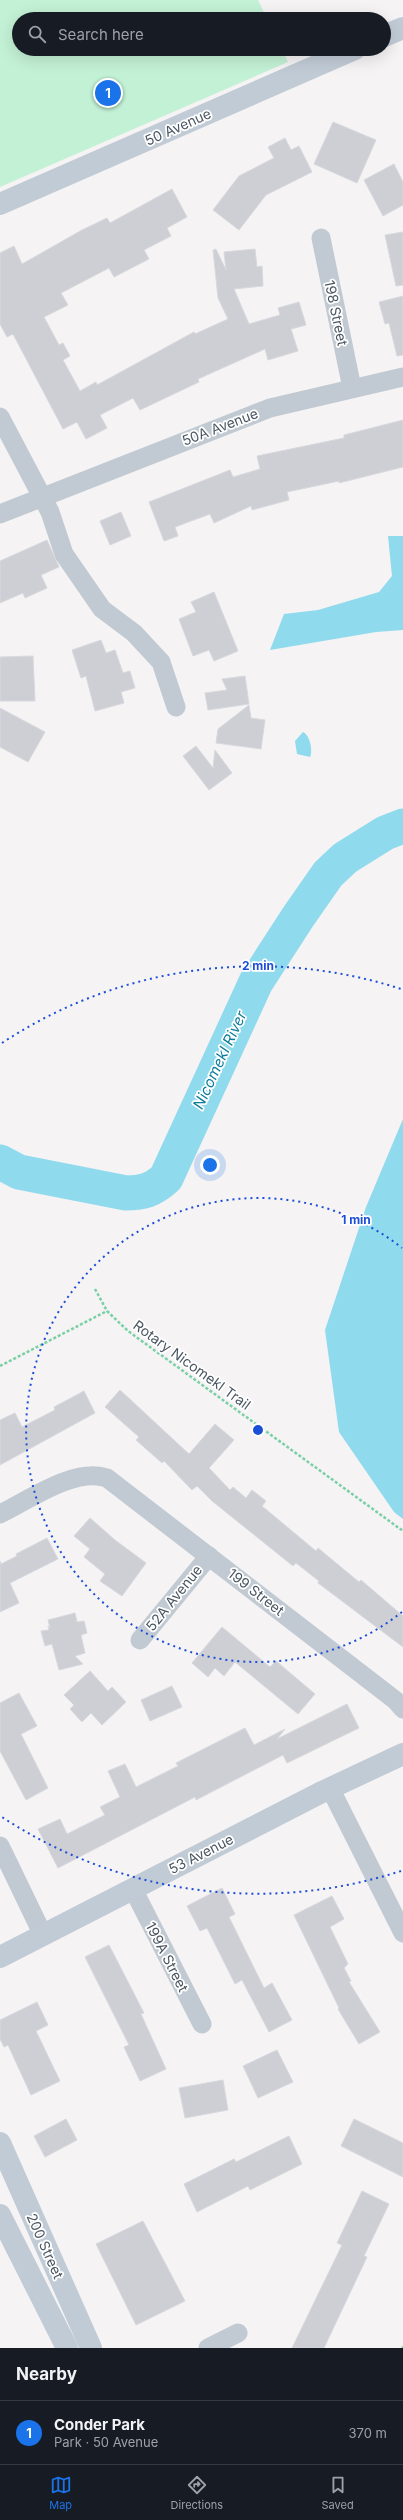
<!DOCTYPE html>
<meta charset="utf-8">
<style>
:root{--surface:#171b24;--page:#242831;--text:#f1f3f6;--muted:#9ea1a6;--line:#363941;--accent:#1a73e8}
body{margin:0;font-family:Inter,sans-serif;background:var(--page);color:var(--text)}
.you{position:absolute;left:210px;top:1165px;width:14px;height:14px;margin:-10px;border:3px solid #fff;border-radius:50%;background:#1a73e8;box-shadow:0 0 0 6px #1a73e833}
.badge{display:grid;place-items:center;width:26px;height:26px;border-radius:50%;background:var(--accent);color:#fff;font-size:13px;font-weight:700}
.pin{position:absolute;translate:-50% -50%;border:2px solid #fff;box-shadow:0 1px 4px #0006}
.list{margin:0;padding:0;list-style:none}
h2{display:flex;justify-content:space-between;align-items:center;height:52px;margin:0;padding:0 16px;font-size:17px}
h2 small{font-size:13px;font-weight:400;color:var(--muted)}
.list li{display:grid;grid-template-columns:26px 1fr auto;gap:12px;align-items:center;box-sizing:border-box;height:64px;padding:0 16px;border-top:1px solid var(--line)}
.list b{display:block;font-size:15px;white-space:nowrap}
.list p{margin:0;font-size:13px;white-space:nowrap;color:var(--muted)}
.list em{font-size:13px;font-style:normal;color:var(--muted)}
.icon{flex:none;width:22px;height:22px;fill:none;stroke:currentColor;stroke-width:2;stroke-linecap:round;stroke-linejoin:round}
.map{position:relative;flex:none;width:403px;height:2348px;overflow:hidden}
.search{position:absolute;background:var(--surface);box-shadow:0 4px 16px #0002;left:12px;right:12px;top:12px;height:44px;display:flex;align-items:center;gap:10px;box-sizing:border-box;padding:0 14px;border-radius:22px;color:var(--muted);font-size:15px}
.sheet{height:116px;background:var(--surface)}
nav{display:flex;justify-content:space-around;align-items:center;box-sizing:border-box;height:56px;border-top:1px solid var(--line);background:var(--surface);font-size:11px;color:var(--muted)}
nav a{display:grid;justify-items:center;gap:2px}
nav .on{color:var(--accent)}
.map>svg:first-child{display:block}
.green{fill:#c3f1d5}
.water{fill:#90daee}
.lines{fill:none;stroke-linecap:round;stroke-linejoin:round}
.river{stroke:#90daee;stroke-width:35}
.building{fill:#cdcfd5;stroke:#d7d9de}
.path{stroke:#7ad0a6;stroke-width:2.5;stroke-dasharray:3 2;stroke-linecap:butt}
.street{stroke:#c1cad2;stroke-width:19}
.secondary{stroke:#c1cbd6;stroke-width:22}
.ring{fill:none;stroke:#1d4ed8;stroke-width:2;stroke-dasharray:2 4}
.labels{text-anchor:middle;stroke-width:3.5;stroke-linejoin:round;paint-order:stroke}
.street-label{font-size:14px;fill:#4a5661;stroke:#fff}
.water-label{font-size:15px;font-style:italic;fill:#0c7c9b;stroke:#fff}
.centre{fill:#1d4ed8;stroke:#fff;stroke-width:2}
.ring-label{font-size:12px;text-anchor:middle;font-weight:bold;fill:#1d4ed8;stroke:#fff;stroke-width:3.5;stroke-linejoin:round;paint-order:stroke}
</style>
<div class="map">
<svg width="403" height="2348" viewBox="0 0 403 2348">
<rect width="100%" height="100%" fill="#f5f3f3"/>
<!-- green -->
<polygon class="green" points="0,0 258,0 267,19 19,19 19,49 282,49 288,62 0,187"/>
<!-- water -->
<g class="water">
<polygon points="388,536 403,536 403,630 376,632 270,650 284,614 318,610 379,592 392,576"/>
<path d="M303 732C310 735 313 751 310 757L297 754 295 741Z"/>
<polygon points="403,1119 403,1519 394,1512 339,1432 325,1330 366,1207"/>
</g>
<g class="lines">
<!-- river -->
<path class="river" d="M0 1162 19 1172 126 1193C143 1193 153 1190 166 1178L256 982 298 917 328 874 345 858 385 833 403 826"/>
</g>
<!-- building -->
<g class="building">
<polygon points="333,122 376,140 357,183 314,164"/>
<polygon points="285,138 291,150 299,146 312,172 266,195 239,230 213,210 239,176 274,158 268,147"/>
<polygon points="394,164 403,182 403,205 383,216 364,180"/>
<polygon points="172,189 187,217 167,228 171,236 144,250 149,259 114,277 109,268 61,293 68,305 44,317 59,345 63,343 70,356 63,360 80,391 96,382 97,385 194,332 195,334 228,319 218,298 213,250 216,249 226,270 224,252 255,249 257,267 262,266 263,286 234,289 249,324 280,315 278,308 299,302 306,325 291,329 298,351 268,360 265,349 198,379 199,382 140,410 133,398 100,415 107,428 86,439 77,422 63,429 13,334 7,337 0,324 0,253 14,246 22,264 82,230 107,218 110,223"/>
<polygon points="403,232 403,285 396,286 385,235"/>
<polygon points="403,296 403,355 397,356 389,323 385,324 379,302"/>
<polygon points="403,420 403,467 339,483 339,481 287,492 289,500 252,510 251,506 214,523 210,514 175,527 178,536 164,541 149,502 230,470 233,477 260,469 257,456 344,438 344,435"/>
<polygon points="121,512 131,536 110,545 100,521"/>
<polygon points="47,540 59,567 41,575 47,588 25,598 23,593 0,603 0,561"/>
<polygon points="214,592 238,651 214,661 209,650 193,656 179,619 196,612 191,602"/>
<polygon points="101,640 106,653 115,650 123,673 130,671 135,688 121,692 124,703 95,711 86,676 81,678 72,650"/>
<polygon points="33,656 35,701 0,701 0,657"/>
<polygon points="245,676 249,704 208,710 205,693 227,690 222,679"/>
<polygon points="249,705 251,718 265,720 261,749 216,743 218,729"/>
<polygon points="0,708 45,732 28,762 0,747"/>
<polygon points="196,746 213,768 215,750 232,773 209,790 183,756"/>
<polygon points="120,1390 189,1454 215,1424 234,1440 209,1468 230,1490 233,1487 246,1498 252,1490 266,1501 262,1506 316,1551 318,1548 359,1582 361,1580 403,1616 403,1647 318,1583 319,1581 296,1563 293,1566 212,1501 197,1486 192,1490 164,1461 162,1463 136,1440 139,1437 105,1407"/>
<polygon points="84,1391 95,1413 0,1465 0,1420 15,1413 22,1427 55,1410 54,1407"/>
<polygon points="90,1518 115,1540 146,1563 122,1596 100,1581 105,1574 84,1557 90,1549 74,1536"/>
<polygon points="47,1538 58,1559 10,1583 19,1603 0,1612 0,1561 1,1564 17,1556 16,1554"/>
<polygon points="75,1613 77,1622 84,1621 87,1633 81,1635 85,1653 75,1656 83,1664 59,1670 52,1644 45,1646 41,1631 49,1630 48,1626 50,1628 48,1620"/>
<polygon points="222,1627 270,1667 276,1661 315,1694 298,1714 235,1662 224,1676 215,1668 208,1677 192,1663"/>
<polygon points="90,1671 108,1691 112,1687 126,1702 102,1725 91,1713 82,1722 70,1709 74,1705 64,1695"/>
<polygon points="172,1686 182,1707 150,1721 141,1700"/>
<polygon points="19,1693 37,1726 21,1734 48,1788 26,1800 0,1751 0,1703"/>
<polygon points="347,1704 359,1728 287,1763 283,1755 196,1800 195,1797 58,1868 38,1829 60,1819 67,1834 105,1815 100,1807 120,1797 108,1771 125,1764 136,1787 178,1766 176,1763 245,1728 254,1745 285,1729 277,1739"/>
<polygon points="222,1888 235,1914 229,1917 264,1988 272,1983 292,2020 269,2032 242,1980 235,1984 207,1928 200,1931 187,1906"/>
<polygon points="332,1896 344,1919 330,1927 348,1964 344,1968 351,1981 349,1982 380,2032 359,2044 338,2009 339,2008 294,1915"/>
<polygon points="109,1945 144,2013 141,2014 166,2069 140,2081 124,2047 129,2045 85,1957"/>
<polygon points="37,2002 48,2025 36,2031 60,2081 31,2095 8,2045 4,2047 0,2039 0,2020"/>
<polygon points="277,2050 293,2082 258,2098 243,2066"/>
<polygon points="223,2080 228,2110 185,2118 179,2088"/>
<polygon points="66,2119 77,2140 45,2157 34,2136"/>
<polygon points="354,2119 403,2143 403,2177 341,2146"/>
<polygon points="289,2136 302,2164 250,2190 248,2186 197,2212 184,2184 234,2159 236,2162"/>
<polygon points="362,2191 389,2204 364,2256 367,2257 324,2348 292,2348 342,2245 337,2243"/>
<polygon points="143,2221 185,2301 136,2325 96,2244"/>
</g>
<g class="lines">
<!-- path -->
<g class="path">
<polyline points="95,1289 107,1311 128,1331 403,1531"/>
<polyline points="0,1366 107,1311"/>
<polyline points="402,2348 403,2347"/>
</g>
<!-- street -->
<g class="street">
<polyline points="321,238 352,388"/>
<polyline points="0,417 50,512 64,554 102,609 134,633 161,662 176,707"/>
<polyline points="0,514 270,408 403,377"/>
<path d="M0 1514C29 1500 75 1467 107 1478L395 1700 403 1709"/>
<polyline points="140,1640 209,1556"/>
<polyline points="330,1788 403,1933"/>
<polyline points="0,1846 43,1935"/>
<polyline points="133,1889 202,2024"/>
<polyline points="208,2348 238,2333"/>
</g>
<!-- secondary -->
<g class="secondary">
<polyline points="384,36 403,28"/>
<polyline points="0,204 355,49"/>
<polyline points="0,1957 320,1793 403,1754"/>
<polyline points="0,2143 91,2348"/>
<polyline points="0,2215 67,2348"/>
</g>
</g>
<!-- distance rings -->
<g class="ring">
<path d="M402 1612A232 232 0 1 1 402 1248"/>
<path d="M401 1871A464 464 0 0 1 2 1817M2 1043A464 464 0 0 1 401 989"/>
</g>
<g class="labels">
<!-- street labels -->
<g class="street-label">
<text transform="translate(178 127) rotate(-24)" y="5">50 Avenue</text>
<text transform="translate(336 313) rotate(78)" y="5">198 Street</text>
<text transform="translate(220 427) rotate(-21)" y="5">50A Avenue</text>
<text transform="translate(192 1365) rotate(36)" y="5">Rotary Nicomekl Trail</text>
<text transform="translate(256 1592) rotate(38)" y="5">199 Street</text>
<text transform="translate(174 1598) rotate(-51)" y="5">52A Avenue</text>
<text transform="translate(201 1854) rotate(-27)" y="5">53 Avenue</text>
<text transform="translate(167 1957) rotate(63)" y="5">199A Street</text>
<text transform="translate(45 2246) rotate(66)" y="5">200 Street</text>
</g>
<!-- water labels -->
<g class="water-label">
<text transform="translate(220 1060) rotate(-65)" y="5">Nicomekl River</text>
</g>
</g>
<circle cx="258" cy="1430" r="6" class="centre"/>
<g class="ring-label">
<text x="258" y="970">2 min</text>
<text x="356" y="1224">1 min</text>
</g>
</svg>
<div class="you"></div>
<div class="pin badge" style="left:108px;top:93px">1</div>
<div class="search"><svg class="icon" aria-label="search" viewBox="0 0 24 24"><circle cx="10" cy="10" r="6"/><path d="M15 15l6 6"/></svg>Search here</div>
</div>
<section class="sheet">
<h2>Nearby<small></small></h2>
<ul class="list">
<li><span class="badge">1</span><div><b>Conder Park</b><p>Park · 50 Avenue</p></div><em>370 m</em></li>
</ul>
</section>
<nav>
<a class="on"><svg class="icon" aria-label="map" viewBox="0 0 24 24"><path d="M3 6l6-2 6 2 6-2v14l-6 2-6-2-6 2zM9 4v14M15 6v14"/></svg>Map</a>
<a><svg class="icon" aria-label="directions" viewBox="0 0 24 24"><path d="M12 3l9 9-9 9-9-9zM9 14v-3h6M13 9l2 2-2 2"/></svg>Directions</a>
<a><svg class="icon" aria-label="saved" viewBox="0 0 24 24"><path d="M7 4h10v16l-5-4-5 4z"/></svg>Saved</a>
</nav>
